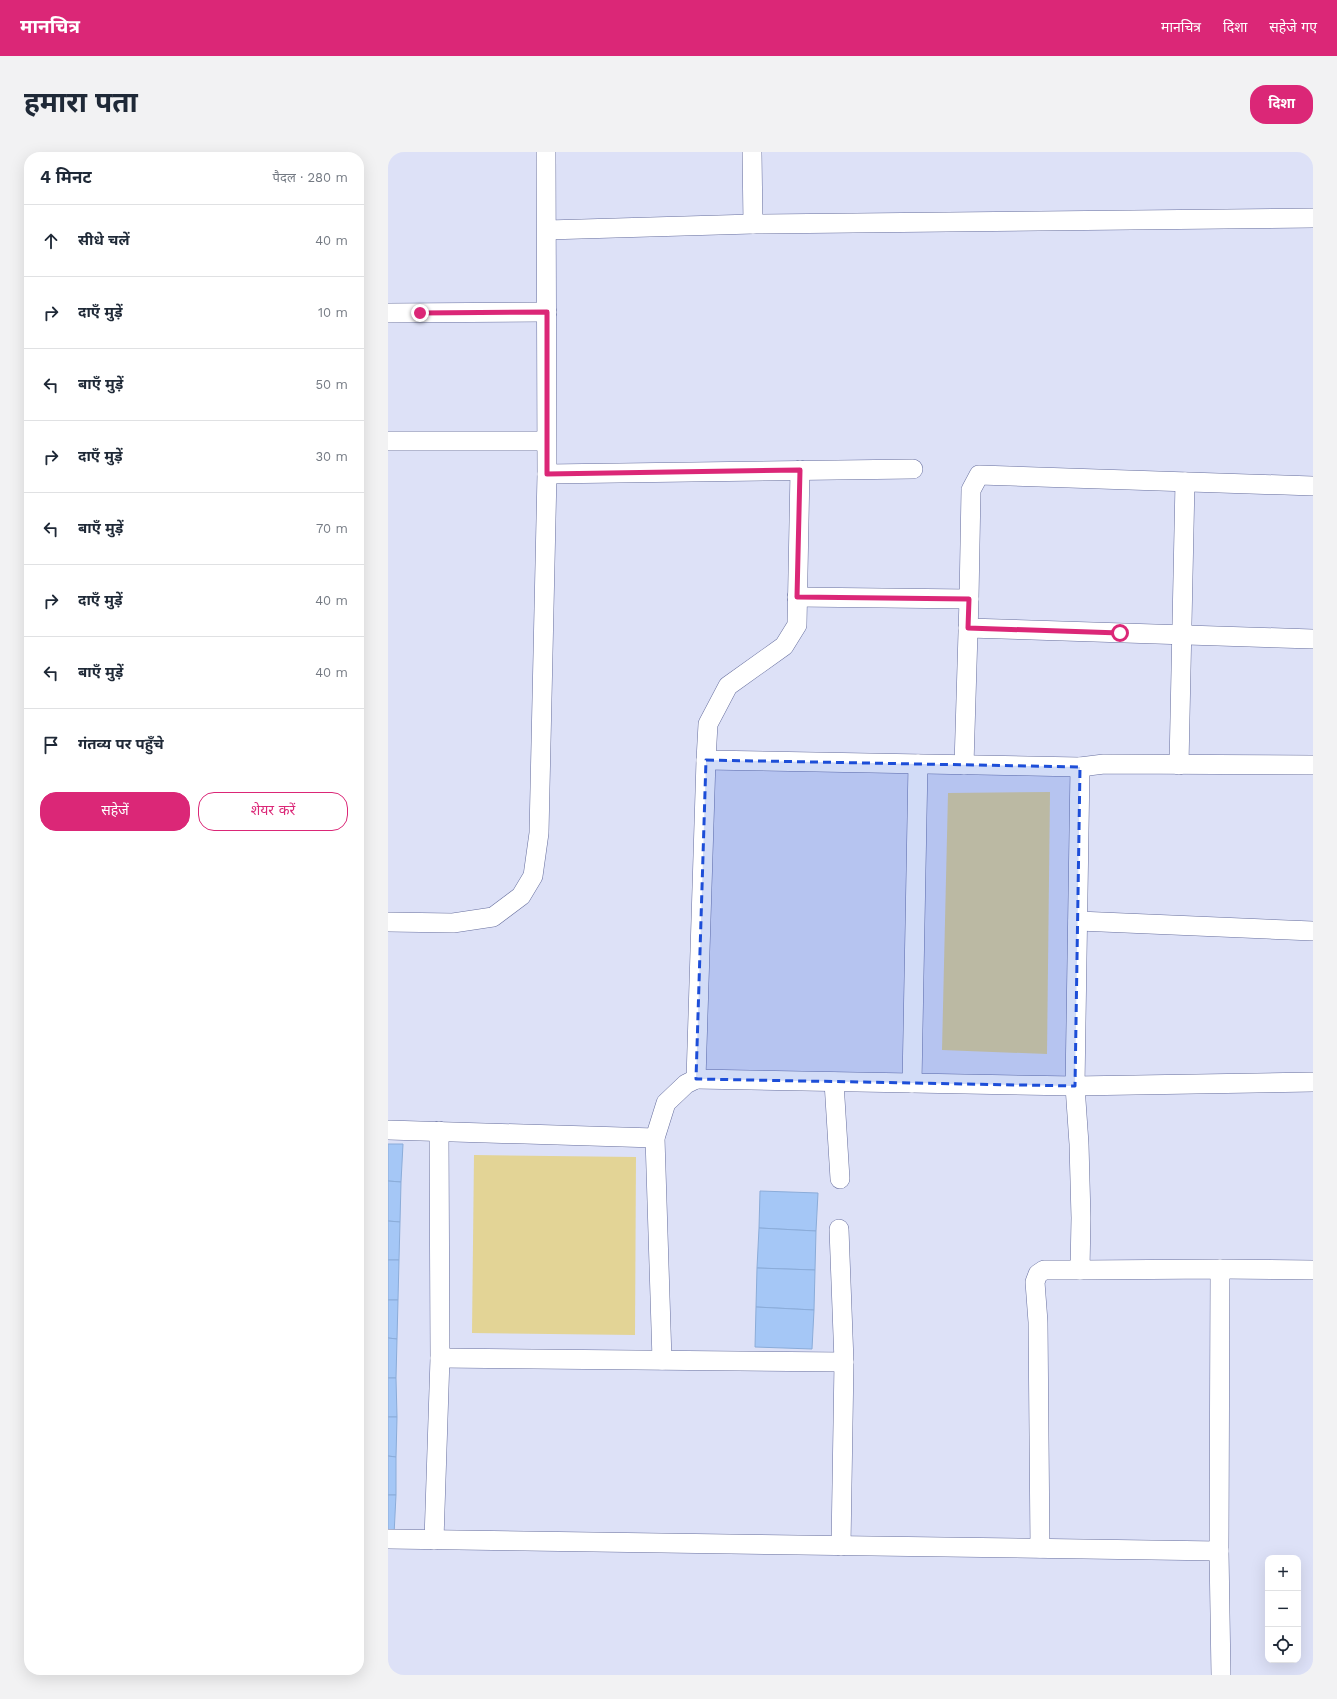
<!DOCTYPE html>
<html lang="hi">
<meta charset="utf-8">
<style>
:root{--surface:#fff;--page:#f2f2f3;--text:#1f2937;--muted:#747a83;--line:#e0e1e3;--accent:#db2777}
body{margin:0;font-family:"Work Sans","Noto Sans Devanagari",sans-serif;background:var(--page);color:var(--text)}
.controls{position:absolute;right:12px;bottom:12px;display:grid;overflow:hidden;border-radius:8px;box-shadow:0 4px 16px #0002}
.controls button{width:36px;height:36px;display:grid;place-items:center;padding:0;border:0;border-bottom:1px solid var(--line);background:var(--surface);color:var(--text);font:20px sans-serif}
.stop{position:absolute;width:12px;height:12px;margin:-9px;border:3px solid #db2777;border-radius:50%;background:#fff}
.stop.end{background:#db2777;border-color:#fff;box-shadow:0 1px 4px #0008}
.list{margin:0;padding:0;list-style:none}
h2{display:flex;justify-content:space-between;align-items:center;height:52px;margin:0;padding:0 16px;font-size:17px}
h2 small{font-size:13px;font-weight:400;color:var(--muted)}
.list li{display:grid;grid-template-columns:26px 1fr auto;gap:12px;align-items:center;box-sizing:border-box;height:72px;padding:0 16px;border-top:1px solid var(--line)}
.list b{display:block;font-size:15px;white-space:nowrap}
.list em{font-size:13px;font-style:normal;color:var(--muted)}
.actions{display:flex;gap:8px;padding:12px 16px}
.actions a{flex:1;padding:9px 0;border:1px solid var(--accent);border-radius:16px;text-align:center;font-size:14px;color:var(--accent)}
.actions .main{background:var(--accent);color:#fff}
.icon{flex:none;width:22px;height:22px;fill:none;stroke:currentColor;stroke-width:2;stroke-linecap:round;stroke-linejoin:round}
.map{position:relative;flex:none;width:925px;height:1523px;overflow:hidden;border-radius:16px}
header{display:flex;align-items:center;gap:24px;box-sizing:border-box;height:56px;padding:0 20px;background:var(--accent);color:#fff}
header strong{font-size:19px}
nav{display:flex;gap:22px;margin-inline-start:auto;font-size:14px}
.intro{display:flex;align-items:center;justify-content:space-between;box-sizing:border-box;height:96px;padding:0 24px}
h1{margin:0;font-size:28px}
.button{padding:10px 18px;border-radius:16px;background:var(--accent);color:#fff;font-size:14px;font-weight:700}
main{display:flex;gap:24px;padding:0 24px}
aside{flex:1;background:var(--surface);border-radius:16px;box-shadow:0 4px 16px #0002}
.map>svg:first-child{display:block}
.green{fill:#e3d496}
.building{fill:#a5c7f6;stroke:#8bacd9}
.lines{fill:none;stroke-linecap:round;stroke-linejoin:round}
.street-casing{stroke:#666e9e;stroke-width:20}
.street{stroke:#fff;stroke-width:19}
.route{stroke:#db2777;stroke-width:5}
.marked{fill:#1d4ed8;fill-opacity:0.2;stroke:#1d4ed8;stroke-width:3;stroke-dasharray:8 5;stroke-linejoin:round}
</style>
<header>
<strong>मानचित्र</strong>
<nav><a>मानचित्र</a><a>दिशा</a><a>सहेजे गए</a></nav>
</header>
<div class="intro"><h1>हमारा पता</h1><a class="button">दिशा</a></div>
<main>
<aside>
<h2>4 मिनट<small>पैदल · 280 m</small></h2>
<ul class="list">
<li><svg class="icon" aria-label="ahead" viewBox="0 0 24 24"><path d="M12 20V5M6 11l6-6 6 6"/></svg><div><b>सीधे चलें</b></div><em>40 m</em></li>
<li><svg class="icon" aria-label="right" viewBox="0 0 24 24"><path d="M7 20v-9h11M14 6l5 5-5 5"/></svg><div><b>दाएँ मुड़ें</b></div><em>10 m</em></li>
<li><svg class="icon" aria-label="left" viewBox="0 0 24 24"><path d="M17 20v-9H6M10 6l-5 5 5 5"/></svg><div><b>बाएँ मुड़ें</b></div><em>50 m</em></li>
<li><svg class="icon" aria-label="right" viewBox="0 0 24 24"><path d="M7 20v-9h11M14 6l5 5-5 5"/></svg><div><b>दाएँ मुड़ें</b></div><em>30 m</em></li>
<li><svg class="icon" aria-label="left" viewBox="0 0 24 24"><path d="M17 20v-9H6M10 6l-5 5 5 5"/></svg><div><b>बाएँ मुड़ें</b></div><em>70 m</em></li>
<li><svg class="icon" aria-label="right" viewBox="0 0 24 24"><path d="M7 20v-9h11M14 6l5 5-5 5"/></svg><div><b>दाएँ मुड़ें</b></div><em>40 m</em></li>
<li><svg class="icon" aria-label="left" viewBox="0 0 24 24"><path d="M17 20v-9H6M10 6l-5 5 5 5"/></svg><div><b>बाएँ मुड़ें</b></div><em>40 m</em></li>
<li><svg class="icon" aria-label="arrive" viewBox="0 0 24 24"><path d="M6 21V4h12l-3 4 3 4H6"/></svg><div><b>गंतव्य पर पहुँचे</b></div></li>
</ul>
<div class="actions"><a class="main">सहेजें</a><a>शेयर करें</a></div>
</aside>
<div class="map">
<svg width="925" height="1523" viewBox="0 0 925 1523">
<rect width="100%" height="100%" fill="#dde1f7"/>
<!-- green -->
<g class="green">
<polygon points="662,640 659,902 554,898 560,641"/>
<polygon points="86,1003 248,1005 247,1183 84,1181"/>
</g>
<!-- building -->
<g class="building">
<polygon points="0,992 15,992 13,1030 0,1029"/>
<polygon points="0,1029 13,1030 12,1070 0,1069"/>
<polygon points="372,1039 430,1041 428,1079 371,1076"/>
<polygon points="0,1069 12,1070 11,1108 0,1108"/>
<polygon points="371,1076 428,1079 427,1118 369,1116"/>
<polygon points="0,1108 11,1108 10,1148 0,1148"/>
<polygon points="369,1116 427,1118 426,1158 368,1155"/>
<polygon points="0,1148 10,1148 9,1187 0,1186"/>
<polygon points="368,1155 426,1158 424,1197 367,1195"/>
<polygon points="0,1186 9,1187 8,1226 0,1226"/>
<polygon points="0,1226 8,1226 9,1265 0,1265"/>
<polygon points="0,1265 9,1265 8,1305 0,1304"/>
<polygon points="0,1304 8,1305 8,1343 0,1343"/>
<polygon points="0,1343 8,1343 6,1383 0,1383"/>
</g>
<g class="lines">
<defs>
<g id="street">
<polyline points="364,0 365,72"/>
<polyline points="159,78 365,72 925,66"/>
<polyline points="0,161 159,160"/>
<polyline points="0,289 158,289"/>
<polyline points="412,318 409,473 396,494 340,534 320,572 318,608 692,615"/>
<polyline points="159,322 525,317"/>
<polyline points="409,445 581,447"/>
<polyline points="580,476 925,487"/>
<polyline points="318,608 308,927 524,931"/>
<polyline points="530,612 524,931 687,934 925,930"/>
<polyline points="576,613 581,447 583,338 591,323 925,334"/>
<polyline points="791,613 797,330"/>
<polyline points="690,769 925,779"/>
<polyline points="0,770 65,771 105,765 133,744 145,724 151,681 159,322 158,0"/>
<polyline points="446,930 452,1027"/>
<polyline points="0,978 267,986"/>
<polyline points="451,1077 456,1210 453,1394"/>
<polyline points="832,1117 925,1118"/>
<polyline points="52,1206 456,1210"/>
<polyline points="274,1208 267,986 278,951 298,932 308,927"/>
<polyline points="0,1387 831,1399"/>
<polyline points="46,1388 52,1206 51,979"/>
<polyline points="652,1396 650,1170 647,1130 650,1122 656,1118 692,1118"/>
<polyline points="833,1523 831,1399 832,1117 692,1118 693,1066 691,992 687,934 692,615 716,612 925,613"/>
</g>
</defs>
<!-- street casing -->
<use href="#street" class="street-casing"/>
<!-- street -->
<use href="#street" class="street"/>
</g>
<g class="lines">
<!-- route -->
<polyline class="route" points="32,161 159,160 159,322 412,318 409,445 581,447 580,476 732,481"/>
</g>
<!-- marked area -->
<path class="marked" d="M318 608 692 615 687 934 308 927Z"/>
</svg>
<div class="controls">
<button>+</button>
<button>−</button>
<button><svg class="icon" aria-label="locate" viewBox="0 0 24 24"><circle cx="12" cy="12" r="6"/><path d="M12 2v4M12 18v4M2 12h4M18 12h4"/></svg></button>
</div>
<div class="stop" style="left:732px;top:481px"></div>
<div class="stop end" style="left:32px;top:161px"></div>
</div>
</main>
